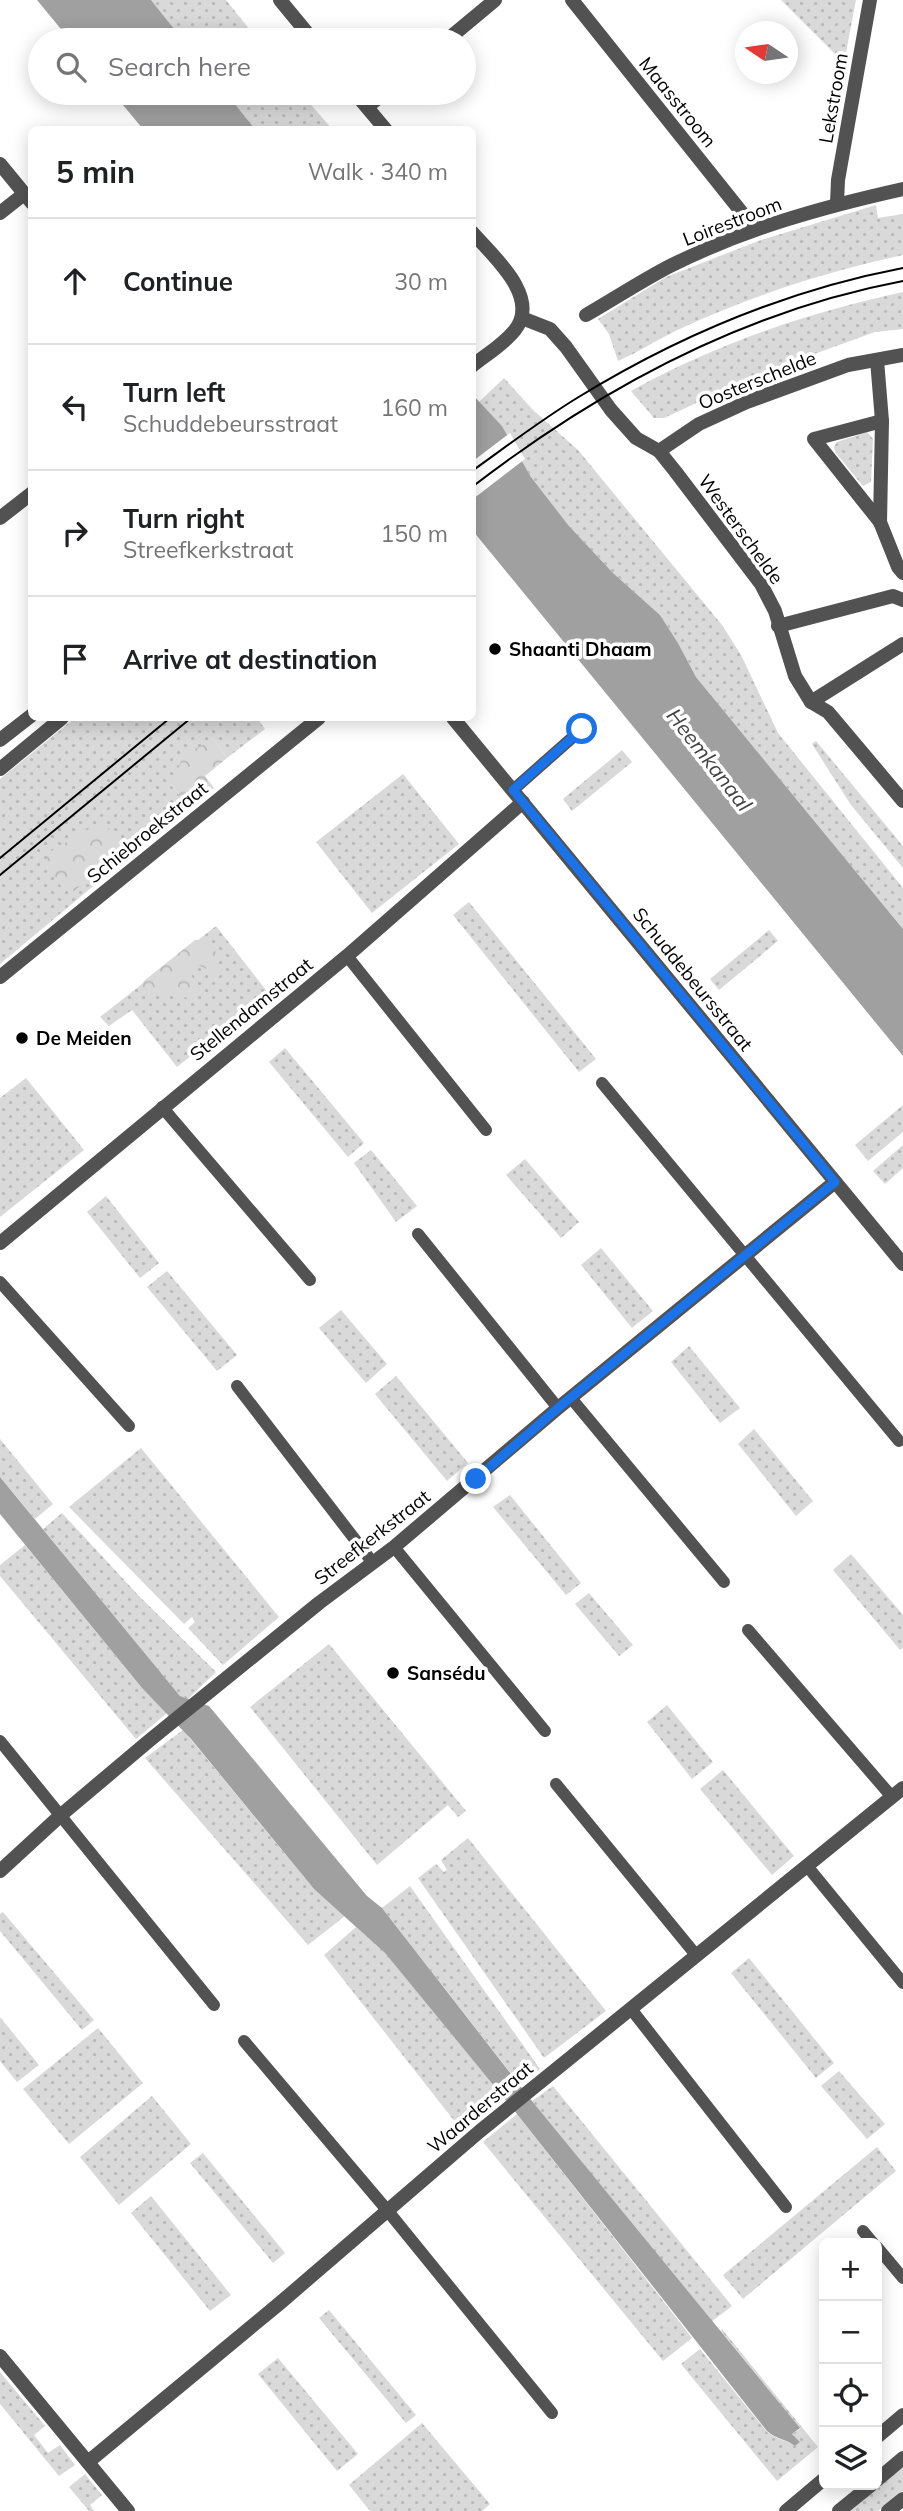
<!DOCTYPE html>
<meta charset="utf-8">
<style>
:root{--surface:#fff;--page:#f6f6f6;--text:#202124;--muted:#757577;--line:#e0e0e0}
body{margin:0;font-family:Mulish,sans-serif;background:var(--page);color:var(--text)}
.controls{position:absolute;right:21px;bottom:21px;display:grid;overflow:hidden;border-radius:10px;box-shadow:0 4px 18px #0003}
.controls button{width:63px;height:63px;display:grid;place-items:center;padding:0;border:0;border-bottom:2px solid var(--line);background:var(--surface);color:var(--text);font:35px sans-serif}
.compass{position:absolute;left:735px;top:21px;width:63px;height:63px;border-radius:50%;background:var(--surface);box-shadow:0 4px 18px #0003;rotate:283deg}
.stop{position:absolute;width:21px;height:21px;margin:-16px;border:5px solid #1a73e8;border-radius:50%;background:#fff}
.stop.end{background:#1a73e8;border-color:#fff;box-shadow:0 2px 7px #0008}
.list{margin:0;padding:0;list-style:none}
h2{display:flex;justify-content:space-between;align-items:center;height:91px;margin:0;padding:0 28px;font-size:30px}
h2 small{font-size:23px;font-weight:400;color:var(--muted)}
.list li{display:grid;grid-template-columns:46px 1fr auto;gap:21px;align-items:center;box-sizing:border-box;height:126px;padding:0 28px;border-top:2px solid var(--line)}
.list b{display:block;font-size:26px;white-space:nowrap}
.list p{margin:0;font-size:23px;white-space:nowrap;color:var(--muted)}
.list em{font-size:23px;font-style:normal;color:var(--muted)}
.icon{flex:none;width:38px;height:38px;fill:none;stroke:currentColor;stroke-width:2;stroke-linecap:round;stroke-linejoin:round}
.map{position:relative;flex:none;width:903px;height:2511px;overflow:hidden}
.search{position:absolute;background:var(--surface);box-shadow:0 4px 18px #0003;left:28px;top:28px;width:448px;height:77px;display:flex;align-items:center;gap:18px;box-sizing:border-box;padding:0 24px;border-radius:38px;color:var(--muted);font-size:26px}
.panel{position:absolute;background:var(--surface);box-shadow:0 4px 18px #0003;left:28px;top:126px;width:448px;height:595px;border-radius:10px}
.map>svg:first-child{display:block}
.grass{fill:url(#grass-dots)}
.forest{fill:url(#forest-crowns)}
.water{fill:#a0a0a0}
.pier{fill:#fff}
.lines{fill:none;stroke-linecap:round;stroke-linejoin:round}
.service{stroke:#525252;stroke-width:12}
.pedestrian{stroke:#525252;stroke-width:14}
.minor{stroke:#525252;stroke-width:14}
.tertiary{stroke:#525252;stroke-width:14}
.tram{stroke:#000;stroke-width:2}
.route{stroke:#1a73e8;stroke-width:9}
.poi-dot{fill:#000;stroke:#fff;stroke-width:2.5}
.labels{text-anchor:middle;stroke-width:7;stroke-linejoin:round;paint-order:stroke}
.street-label{font-size:19px;fill:#000;stroke:#fff}
.poi-label{font-size:19px;font-weight:bold;fill:#000;stroke:#fff;text-anchor:start}
.water-label{font-size:21px;font-style:italic;fill:#414141;stroke:#fff}
</style>
<div class="map">
<svg width="903" height="2511" viewBox="0 0 903 2511">
<defs>
<pattern id="grass-dots" width="8" height="8" patternUnits="userSpaceOnUse" patternTransform="scale(1.75)"><rect width="8" height="8" fill="#d9d9d9"/><path d="M2 2h.1M6 6h.1" fill="none" stroke="#b8b8b8" stroke-width="1.8" stroke-linecap="round"/></pattern>
<pattern id="forest-crowns" width="20" height="18" patternUnits="userSpaceOnUse" patternTransform="scale(1.75)"><rect width="20" height="18" fill="#d9d9d9"/><path d="M2 6a3 3 0 1 1 6 0M12 15a3 3 0 1 1 6 0" fill="none" stroke="#b8b8b8"/></pattern>
</defs>
<rect width="100%" height="100%" fill="#fff"/>
<!-- grass -->
<g class="grass">
<polygon points="151,0 226,0 258,40 183,40"/>
<polygon points="781,0 856,0 844,63"/>
<polygon points="226,93 301,93 332,129 255,129"/>
<path d="M876 205 878 218 903 214V255C829 271 753 295 684 327 661 337 641 351 618 361L609 334 598 319 666 277 761 240Z"/>
<path d="M903 292V329L875 332 759 374 664 418H654L631 391C715 344 810 312 903 292Z"/>
<polygon points="504,378 533,410 578,450 722,625 741,655 778,733 903,888 903,929 696,677 678,643 660,615 613,573 569,526 531,477 502,426 479,402"/>
<polygon points="867,432 873,439 871,482 863,486 835,452 834,447 837,442"/>
<polygon points="75,718 257,718 265,729 227,758 213,739 171,784 188,807 0,964 0,779"/>
<polygon points="816,741 903,846 903,868 851,805 812,744"/>
<polygon points="622,750 632,762 572,811 563,799"/>
<polygon points="403,774 459,844 372,913 316,842"/>
<polygon points="469,902 596,1059 579,1072 453,915"/>
<polygon points="216,926 269,994 177,1067 132,1010 109,1026 100,1017"/>
<polygon points="769,930 778,941 719,990 710,979"/>
<polygon points="285,1048 364,1143 348,1157 269,1062"/>
<polygon points="26,1078 84,1150 0,1217 0,1098"/>
<polygon points="903,1105 903,1132 868,1161 855,1145"/>
<polygon points="903,1145 903,1168 885,1184 873,1171"/>
<polygon points="371,1150 417,1206 396,1222 354,1163"/>
<polygon points="525,1159 579,1222 561,1238 506,1175"/>
<polygon points="106,1196 159,1263 140,1278 87,1212"/>
<polygon points="601,1248 653,1311 632,1328 581,1265"/>
<polygon points="167,1271 237,1355 217,1371 147,1287"/>
<polygon points="341,1310 387,1364 366,1383 319,1328"/>
<polygon points="689,1346 740,1408 720,1423 671,1362"/>
<polygon points="396,1376 468,1463 447,1481 375,1394"/>
<polygon points="754,1429 813,1501 796,1516 738,1444"/>
<polygon points="0,1439 53,1504 35,1519 0,1477"/>
<polygon points="141,1448 279,1617 223,1665 188,1628 195,1622 192,1617 184,1624 69,1507"/>
<polygon points="510,1495 581,1583 566,1595 493,1507"/>
<polygon points="62,1513 139,1596 216,1672 188,1699 180,1696 43,1529"/>
<polygon points="25,1545 142,1688 167,1713 136,1739 0,1576 0,1565"/>
<polygon points="851,1554 903,1615 903,1648 900,1650 833,1570"/>
<polygon points="589,1593 633,1645 619,1656 575,1604"/>
<polygon points="329,1644 466,1811 458,1817 448,1805 377,1865 250,1707"/>
<polygon points="667,1705 713,1762 692,1779 647,1722"/>
<polygon points="183,1730 314,1889 345,1916 308,1945 145,1758"/>
<polygon points="723,1770 794,1856 772,1875 700,1789"/>
<polygon points="468,1838 606,2011 544,2058 418,1878 436,1864 444,1872 447,1870 441,1860"/>
<polygon points="410,1886 540,2069 520,2085 382,1908"/>
<polygon points="3,1912 94,2020 82,2030 0,1931 0,1914"/>
<polygon points="356,1927 385,1953 503,2097 463,2132 324,1955"/>
<polygon points="749,1958 834,2063 816,2078 731,1973"/>
<polygon points="0,2017 39,2065 17,2082 0,2061"/>
<polygon points="98,2028 143,2083 69,2144 23,2089"/>
<polygon points="839,2071 885,2124 867,2139 821,2086"/>
<polygon points="553,2086 732,2306 711,2322 532,2101"/>
<polygon points="152,2096 191,2144 119,2205 80,2157"/>
<polygon points="517,2114 692,2338 663,2361 483,2142"/>
<polygon points="877,2147 896,2171 743,2299 723,2275"/>
<polygon points="203,2153 285,2253 273,2263 190,2163"/>
<polygon points="151,2196 231,2295 210,2311 131,2213"/>
<polygon points="329,2310 416,2415 406,2423 319,2318"/>
<path d="M722 2329 818 2447 777 2481 681 2364 700 2349 767 2432C776 2439 786 2440 795 2446L800 2442 792 2434 800 2429 721 2331Z"/>
<polygon points="278,2358 358,2454 337,2471 258,2374"/>
<polygon points="0,2372 45,2426 34,2435 48,2453 60,2445 75,2465 59,2476 0,2404"/>
<polygon points="422,2423 490,2504 482,2511 370,2511 349,2485"/>
<polygon points="903,2467 903,2491 878,2511 850,2511"/>
<polygon points="85,2474 102,2495 90,2505 94,2511 89,2511 69,2487"/>
</g>
<!-- forest -->
<g class="forest">
<polygon points="213,739 227,758 205,776 214,788 188,807 171,784 184,755"/>
<polygon points="97,824 115,831 123,843 121,853 74,891 63,889 46,865 48,853"/>
<polygon points="195,940 209,940 216,953 217,973 195,964 190,969 197,993 190,998 143,993 138,989 145,980"/>
</g>
<!-- water -->
<g class="water">
<polygon points="37,0 151,0 183,40 70,40"/>
<polygon points="113,93 226,93 255,129 143,129"/>
<polygon points="472,394 502,426 531,477 569,526 613,573 660,615 678,643 696,677 903,929 903,1056 473,531"/>
<path d="M0 1477 180 1696 209 1706 367 1896 382 1908 532 2101 800 2428 792 2434 800 2442 795 2446C786 2439 776 2439 767 2431L517 2114 385 1953 314 1889 191 1739 142 1688 0 1514Z"/>
</g>
<!-- pier -->
<polygon class="pier" points="510,433 525,459 473,499 473,461"/>
<g class="lines">
<!-- service -->
<g class="service">
<polyline points="513,790 582,729"/>
<polyline points="347,956 486,1130"/>
<polyline points="602,1083 899,1441"/>
<polyline points="162,1107 310,1280"/>
<polyline points="418,1234 558,1408"/>
<polyline points="0,1282 129,1426"/>
<polyline points="237,1386 373,1563"/>
<polyline points="571,1398 724,1582"/>
<polyline points="394,1547 545,1731"/>
<polyline points="748,1630 892,1797"/>
<polyline points="0,1741 214,2005"/>
<polyline points="556,1784 696,1955"/>
<polyline points="807,1866 903,1983"/>
<polyline points="631,2009 786,2207"/>
<polyline points="244,2041 387,2210 552,2413"/>
<polyline points="863,2231 873,2243"/>
<polyline points="877,2247 903,2278"/>
</g>
<!-- pedestrian -->
<polyline class="pedestrian" points="880,522 898,567 903,573"/>
<!-- minor -->
<g class="minor">
<polyline points="572,0 755,229"/>
<polyline points="447,40 495,0"/>
<polyline points="367,107 384,93"/>
<polyline points="0,164 32,203"/>
<polyline points="837,203 838,180 870,0"/>
<polyline points="0,213 24,194"/>
<path d="M586 315C614 299 641 281 670 266 744 229 822 207 903 189"/>
<polyline points="522,318 550,329 566,347 611,410 636,438 659,451 675,471 761,584 775,611 795,676 811,702 828,712 903,801"/>
<polyline points="877,360 882,421 880,522"/>
<polyline points="659,451 699,424 747,402 848,365 903,355"/>
<polyline points="0,518 32,493"/>
<polyline points="880,522 814,439 882,421"/>
<polyline points="778,626 893,596 903,600"/>
<polyline points="811,702 903,644"/>
<polyline points="453,718 903,1264"/>
<polyline points="0,977 319,718"/>
<polyline points="0,1243 347,956 523,802"/>
<polyline points="0,1871 61,1815 150,1740 319,1603 394,1547 558,1408 835,1182"/>
<polyline points="0,2356 128,2511"/>
<polyline points="877,2437 903,2415"/>
<polyline points="88,2462 280,2303 480,2131 903,1788"/>
<polyline points="877,2480 903,2458"/>
<polyline points="786,2511 824,2479"/>
<polyline points="839,2511 871,2485"/>
<polyline points="888,2511 903,2499"/>
</g>
<!-- tertiary -->
<g class="tertiary">
<polyline points="280,0 313,40"/>
<polyline points="355,93 386,130"/>
<path d="M472 232C493 256 541 297 515 330 503 345 487 354 472 366"/>
<polyline points="0,740 32,715"/>
<polyline points="0,769 62,718"/>
</g>
<!-- tram -->
<g class="tram">
<path d="M472 471C507 446 541 420 577 398 678 336 788 290 903 268"/>
<path d="M472 487C599 389 744 311 903 281"/>
<polyline points="0,858 170,718"/>
<polyline points="0,875 191,718"/>
</g>
</g>
<g class="lines">
<!-- route -->
<polyline class="route" points="476,1479 558,1408 835,1182 513,790 582,729"/>
</g>
<!-- markers -->
<g class="poi-dot">
<circle cx="495" cy="649" r="7"/>
<circle cx="22" cy="1038" r="7"/>
<circle cx="393" cy="1673" r="7"/>
</g>
<g class="labels">
<!-- street labels -->
<g class="street-label">
<text transform="translate(833 98) rotate(-80)" y="7">Lekstroom</text>
<text transform="translate(678 102) rotate(51)" y="7">Maasstroom</text>
<text transform="translate(732 221) rotate(-21)" y="7">Loirestroom</text>
<text transform="translate(757 380) rotate(-22)" y="7">Oosterschelde</text>
<text transform="translate(741 529) rotate(54)" y="7">Westerschelde</text>
<text transform="translate(147 832) rotate(-39)" y="7">Schiebroekstraat</text>
<text transform="translate(693 979) rotate(51)" y="7">Schuddebeursstraat</text>
<text transform="translate(251 1009) rotate(-39)" y="7">Stellendamstraat</text>
<text transform="translate(372 1537) rotate(-38)" y="7">Streefkerkstraat</text>
<text transform="translate(480 2107) rotate(-40)" y="7">Waarderstraat</text>
</g>
<!-- poi labels -->
<g class="poi-label">
<text x="509" y="656">Shaanti Dhaam</text>
<text x="36" y="1045">De Meiden</text>
<text x="407" y="1680">Sansédu</text>
</g>
<!-- water labels -->
<g class="water-label">
<text transform="translate(709 760) rotate(52)" y="7">Heemkanaal</text>
</g>
</g>
</svg>
<div class="controls">
<button>+</button>
<button>−</button>
<button><svg class="icon" aria-label="locate" viewBox="0 0 24 24"><circle cx="12" cy="12" r="6"/><path d="M12 2v4M12 18v4M2 12h4M18 12h4"/></svg></button>
<button><svg class="icon" aria-label="layers" viewBox="0 0 24 24"><path d="M12 4l9 5-9 5-9-5zM3 14l9 5 9-5"/></svg></button>
</div>
<svg class="compass" viewBox="-18 -18 36 36"><path d="M0-13l5 13h-10z" fill="#e53935"/><path d="M0 13l5-13h-10z" fill="#757577"/></svg>
<div class="stop" style="left:582px;top:729px"></div>
<div class="stop end" style="left:476px;top:1479px"></div>
<div class="search"><svg class="icon" aria-label="search" viewBox="0 0 24 24"><circle cx="10" cy="10" r="6"/><path d="M15 15l6 6"/></svg>Search here</div>
<section class="panel">
<h2>5 min<small>Walk · 340 m</small></h2>
<ul class="list">
<li><svg class="icon" aria-label="ahead" viewBox="0 0 24 24"><path d="M12 20V5M6 11l6-6 6 6"/></svg><div><b>Continue</b></div><em>30 m</em></li>
<li><svg class="icon" aria-label="left" viewBox="0 0 24 24"><path d="M17 20v-9H6M10 6l-5 5 5 5"/></svg><div><b>Turn left</b><p>Schuddebeursstraat</p></div><em>160 m</em></li>
<li><svg class="icon" aria-label="right" viewBox="0 0 24 24"><path d="M7 20v-9h11M14 6l5 5-5 5"/></svg><div><b>Turn right</b><p>Streefkerkstraat</p></div><em>150 m</em></li>
<li><svg class="icon" aria-label="arrive" viewBox="0 0 24 24"><path d="M6 21V4h12l-3 4 3 4H6"/></svg><div><b>Arrive at destination</b></div></li>
</ul>
</section>
</div>
